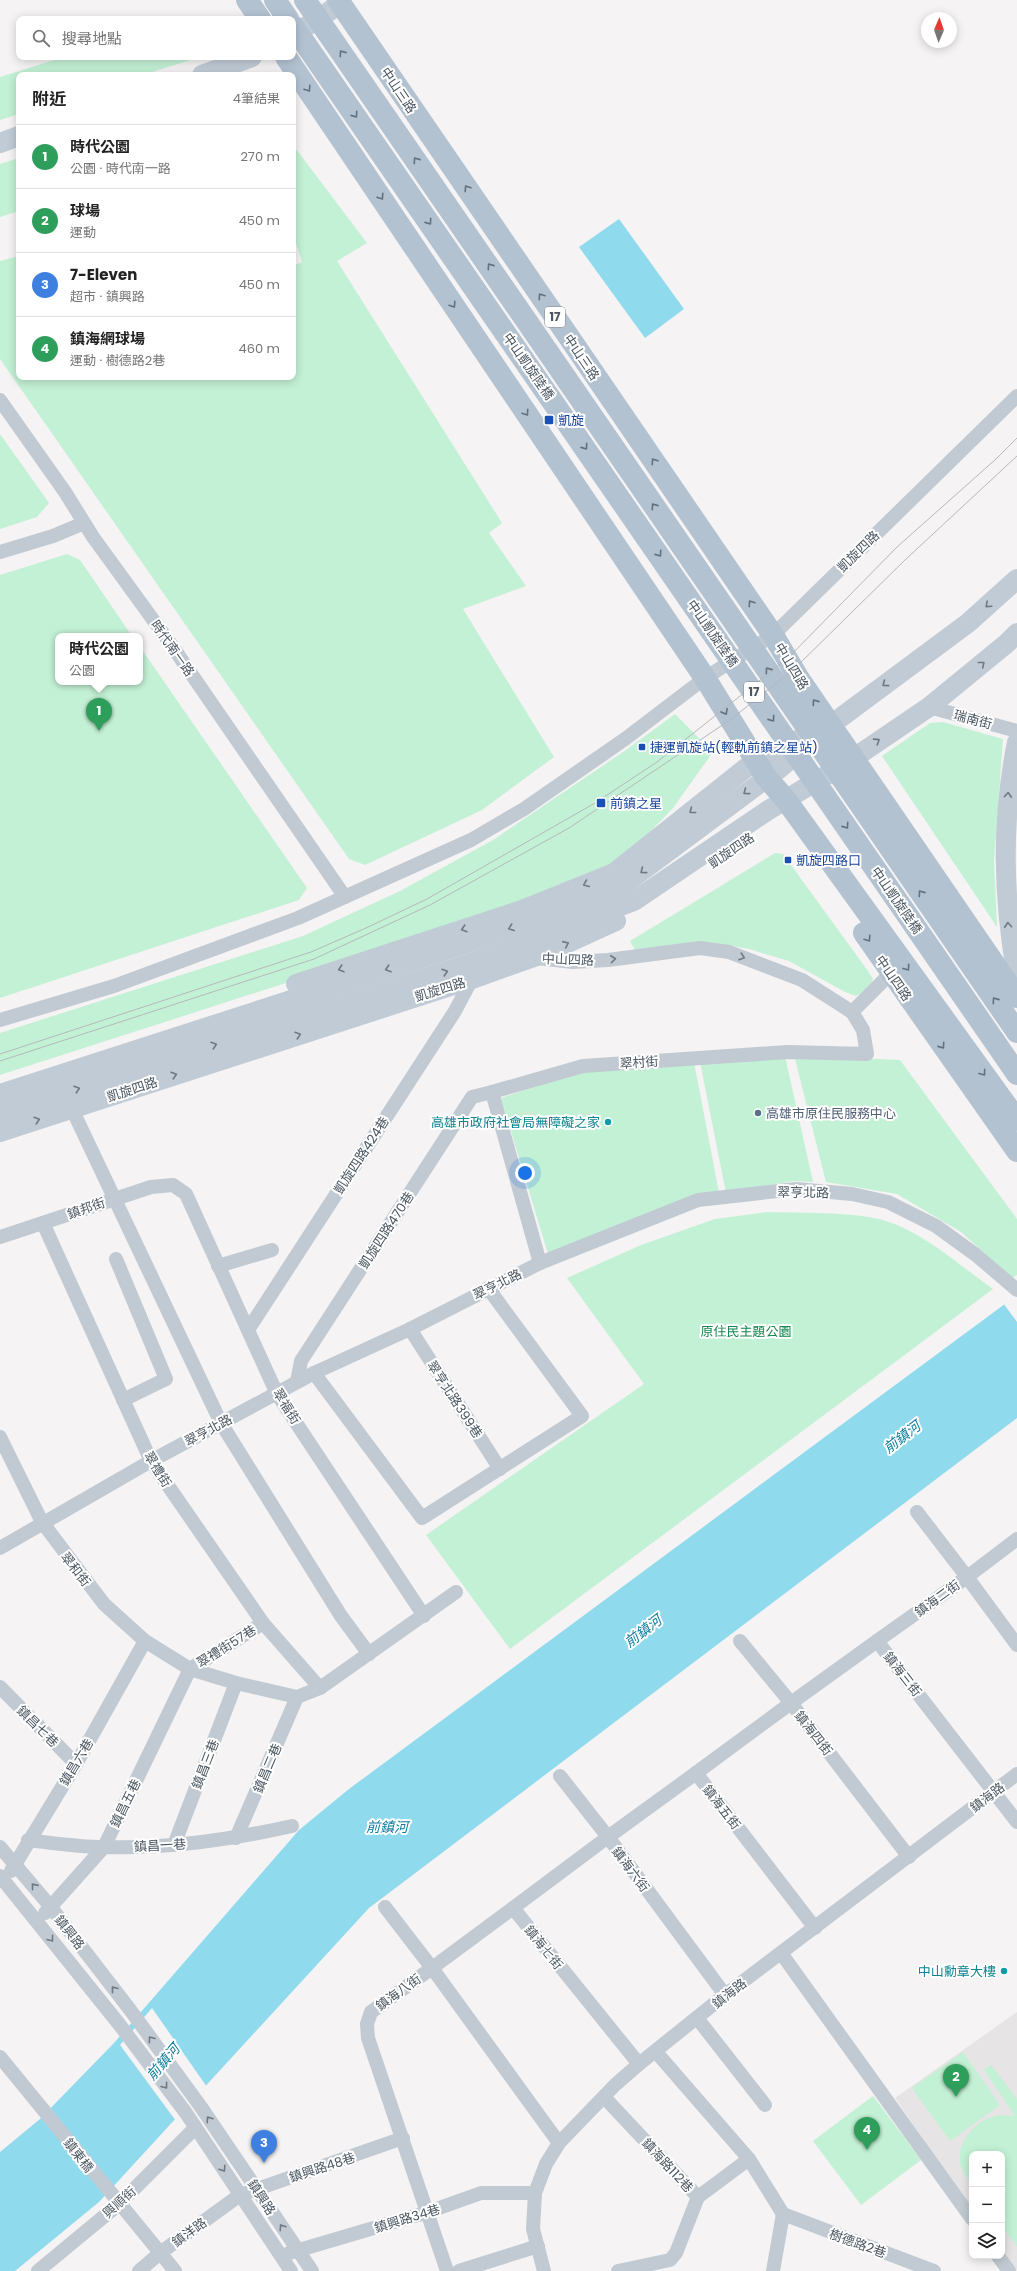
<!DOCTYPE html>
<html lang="zh-TW">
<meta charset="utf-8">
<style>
:root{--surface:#fff;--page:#f2f2f2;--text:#222;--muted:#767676;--line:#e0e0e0;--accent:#db2777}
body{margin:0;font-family:Poppins,"Noto Sans TC",sans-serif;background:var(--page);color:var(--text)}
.controls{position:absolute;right:12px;bottom:12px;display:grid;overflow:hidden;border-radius:8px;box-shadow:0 2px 10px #0003}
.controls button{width:36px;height:36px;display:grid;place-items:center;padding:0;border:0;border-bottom:1px solid var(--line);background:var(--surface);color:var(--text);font:20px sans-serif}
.compass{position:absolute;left:921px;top:12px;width:36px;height:36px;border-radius:50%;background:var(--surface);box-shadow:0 2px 10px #0003;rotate:2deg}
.you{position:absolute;left:525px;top:1173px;width:14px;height:14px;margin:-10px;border:3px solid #fff;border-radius:50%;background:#1a73e8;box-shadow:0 0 0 6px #1a73e833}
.badge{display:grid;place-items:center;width:26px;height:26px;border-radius:50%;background:var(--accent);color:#fff;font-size:13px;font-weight:700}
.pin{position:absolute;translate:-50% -33px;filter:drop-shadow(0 1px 2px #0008)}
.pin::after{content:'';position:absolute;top:21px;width:14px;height:12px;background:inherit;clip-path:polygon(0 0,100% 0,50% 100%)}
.popup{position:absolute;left:55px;top:633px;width:88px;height:52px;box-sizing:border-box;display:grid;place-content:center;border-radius:8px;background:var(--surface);filter:drop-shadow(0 1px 3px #0005);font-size:13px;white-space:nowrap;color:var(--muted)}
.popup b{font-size:15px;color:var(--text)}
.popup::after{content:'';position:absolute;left:50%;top:100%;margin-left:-8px;border:8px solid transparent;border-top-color:var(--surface)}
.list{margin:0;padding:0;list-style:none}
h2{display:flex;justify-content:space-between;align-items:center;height:52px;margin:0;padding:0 16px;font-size:17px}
h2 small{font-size:13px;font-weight:400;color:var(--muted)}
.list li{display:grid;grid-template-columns:26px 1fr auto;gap:12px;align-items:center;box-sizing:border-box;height:64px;padding:0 16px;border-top:1px solid var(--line)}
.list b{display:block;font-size:15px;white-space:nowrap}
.list p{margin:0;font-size:13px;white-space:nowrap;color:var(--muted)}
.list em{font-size:13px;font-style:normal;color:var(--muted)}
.icon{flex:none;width:22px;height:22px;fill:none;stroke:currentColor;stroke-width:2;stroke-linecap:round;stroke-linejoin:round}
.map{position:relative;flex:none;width:1017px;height:2271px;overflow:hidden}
.search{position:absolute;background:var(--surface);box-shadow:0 2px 10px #0003;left:16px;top:16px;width:280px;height:44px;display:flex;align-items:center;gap:10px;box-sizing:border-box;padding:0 14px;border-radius:8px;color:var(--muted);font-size:15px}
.panel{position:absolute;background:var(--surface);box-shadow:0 2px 10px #0003;left:16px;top:72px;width:280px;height:308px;border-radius:8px}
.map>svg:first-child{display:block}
.education{fill:#e6e4e5}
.green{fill:#c3f1d5}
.water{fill:#90daee}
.pier{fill:#f5f3f3}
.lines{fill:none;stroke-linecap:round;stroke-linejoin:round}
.street{stroke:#c1cad2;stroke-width:14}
.secondary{stroke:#c1cbd6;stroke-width:20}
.primary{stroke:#b3c2d1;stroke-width:22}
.tram{stroke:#b5b8bd;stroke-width:1}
.oneway{stroke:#64717d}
.oneway2{stroke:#6e7984}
.oneway3{stroke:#6e7983}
.transit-dot{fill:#1a4fb4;stroke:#fff;stroke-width:1.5}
.service-dot{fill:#5c6f8a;stroke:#fff;stroke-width:1.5}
.culture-dot{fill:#0f9aa8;stroke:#fff;stroke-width:1.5}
.labels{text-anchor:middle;stroke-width:4;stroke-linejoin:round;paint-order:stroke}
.shield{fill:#fff;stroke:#808990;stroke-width:1}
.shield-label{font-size:12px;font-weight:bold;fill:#4a5661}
.street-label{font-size:13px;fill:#4a5661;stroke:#fff}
.transit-label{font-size:13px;fill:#164399;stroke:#fff;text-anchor:start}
.service-label{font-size:13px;fill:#4e5e75;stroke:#fff;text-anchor:start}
.culture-label{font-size:13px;fill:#0d838f;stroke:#fff;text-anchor:end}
.park-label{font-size:13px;fill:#17864f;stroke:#fff}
.water-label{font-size:14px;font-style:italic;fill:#0c7c9b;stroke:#fff}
</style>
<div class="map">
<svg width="1017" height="2271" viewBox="0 0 1017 2271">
<rect width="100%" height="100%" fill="#f5f3f3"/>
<!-- education -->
<polygon class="education" points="1017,2012 1017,2271 1002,2251 1002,2154 972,2154 972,2210 895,2098"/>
<!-- green -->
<g class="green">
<polygon points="64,57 200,57 143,75 19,75 19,114 0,120 0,77"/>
<polygon points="293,145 367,243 337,261 502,523 489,533 526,586 463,609 554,757 482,810 365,865 349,859 0,359 0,261 19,256 19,377 293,377 293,266 302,262 293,234"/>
<polygon points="19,158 19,211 0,217 0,164"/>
<polygon points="0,434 49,503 37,517 0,529"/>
<polygon points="67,554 80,560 132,636 58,636 58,682 140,682 140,647 307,888 299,900 0,998 0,575"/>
<polygon points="675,714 713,752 673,808 631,852 609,867 520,904 320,972 0,1075 0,1033 303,936 400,891 493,840 626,750"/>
<polygon points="943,722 1003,739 994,861 997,927 882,756 930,723"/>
<polygon points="775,853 783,854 868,971 873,979 869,988 856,996 845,992 789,961 749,949 709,942 635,950 630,941"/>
<polygon points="794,1055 900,1060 1017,1219 1017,1275 1012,1278 961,1232 897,1194 826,1182"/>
<polygon points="785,1056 813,1182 793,1181 726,1193 700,1062"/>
<polygon points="694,1062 719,1193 548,1254 501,1098 584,1070"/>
<path d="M768 1212C802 1213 847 1212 879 1219 920 1229 959 1265 993 1289L510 1649 426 1535 644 1384 567 1278 641 1245 715 1219Z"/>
<polygon points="963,2052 1000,2105 950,2141 912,2088"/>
<path d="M991 2065 1017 2099V2247L1002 2226V2154H972V2184C967 2178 962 2171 960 2163 957 2139 978 2118 1000 2115 1005 2115 1011 2116 1015 2116L984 2070Z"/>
<polygon points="873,2096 921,2160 861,2205 813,2141"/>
</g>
<!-- water -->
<g class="water">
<polygon points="619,219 684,309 645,338 579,247"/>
<polygon points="1017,1295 1017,1418 369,1908 99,2202 15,2271 0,2271 0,2152 40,2119 114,2043 299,1830 349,1789"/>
</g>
<!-- pier -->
<g class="pier">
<polygon points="1017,1293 1017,1322 1003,1303"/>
<polygon points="152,2008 207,2087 176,2121 120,2045"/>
</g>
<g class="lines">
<!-- street -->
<g class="street">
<polyline points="0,400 65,492 93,537 170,643 345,897"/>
<polyline points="0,552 53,536 84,523"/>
<polyline points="929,707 1017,731"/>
<polyline points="537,958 573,962 608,960 700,948 729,952 802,980 852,1012"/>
<polyline points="0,1020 114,986 298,918 471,840 524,809 625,739 705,678 773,635 1017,396"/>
<polyline points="72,1109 221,1423 341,1616 369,1654"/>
<polyline points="43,1223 151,1461 263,1623 320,1688"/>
<polyline points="0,1237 151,1187 173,1185 186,1194 277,1394 424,1616"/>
<polyline points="116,1259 166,1379 123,1400"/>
<polyline points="540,1263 492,1092 583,1066 788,1052 867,1054 863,1030 852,1012 891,973"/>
<polyline points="218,1266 272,1250"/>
<polyline points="410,1329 500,1469"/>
<polyline points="248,1330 455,1011 472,979"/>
<polyline points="314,1373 422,1518 582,1416 488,1288"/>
<polyline points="297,1382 301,1361 472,1097 492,1092"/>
<polyline points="0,1437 42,1522 104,1604 145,1641 190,1669 236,1683 297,1697 320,1688 456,1592"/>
<polyline points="917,1512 967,1577 1017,1539"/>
<polyline points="0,1548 151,1461 314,1373 410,1329 540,1263 698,1200 796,1189 852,1194 888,1202 936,1226 976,1255 1017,1290"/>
<polyline points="740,1641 791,1703 877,1641 1017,1822"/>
<polyline points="877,1641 967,1577 1017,1645"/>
<polyline points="190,1669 263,1623"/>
<polyline points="0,1687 76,1764"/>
<polyline points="696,1773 791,1703 909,1857"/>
<polyline points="560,1776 608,1837 696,1773 815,1928"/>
<polyline points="236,1838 297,1697"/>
<path d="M28 1840C53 1843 78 1847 104 1847 167 1849 230 1840 292 1826"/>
<polyline points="174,1845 236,1683"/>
<polyline points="0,1847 50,1906 131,2011 201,2107 312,2271"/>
<polyline points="11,1871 76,1764 145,1641"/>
<polyline points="0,1876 119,2024 186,2113 291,2271"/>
<polyline points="385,1907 432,1968 513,1908 639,2064"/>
<polyline points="513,1908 608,1837 725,1995"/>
<polyline points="45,1913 104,1847 190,1669"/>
<polyline points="781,1953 972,2219"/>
<polyline points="697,2018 765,2105"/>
<polyline points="656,2052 749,2159 783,2214"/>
<polyline points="0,2057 175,2271"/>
<polyline points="604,2097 698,2197"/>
<polyline points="698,2197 749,2159"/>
<polyline points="783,2214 934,2271"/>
<polyline points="289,2253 428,2212 481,2193 535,2193"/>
<polyline points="998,2256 1009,2271"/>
<polyline points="38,2271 119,2204 195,2128"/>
<polyline points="139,2271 160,2253 240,2195 403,2138"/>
<polyline points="447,2271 368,2038 367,2024 371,2012 432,1968 559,2143"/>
<polyline points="459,2271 538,2246"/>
<polyline points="544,2271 533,2229 535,2193 546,2164 559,2143 615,2085 639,2064 725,1995 1017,1774"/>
<polyline points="618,2271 670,2260 676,2253 698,2197"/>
<polyline points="773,2271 783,2214"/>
</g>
<!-- secondary -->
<g class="secondary">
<polyline points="293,34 319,19 340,3"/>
<polyline points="202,75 252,57"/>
<polyline points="0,143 19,136"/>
<path d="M1017 742C1001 822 1003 897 1017 977"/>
<polyline points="296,984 522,910 614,873 756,760 804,737"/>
<polyline points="0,1094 456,947 619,888 779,769 832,724 968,623 1017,579"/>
<polyline points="0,1113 465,965 634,901 767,811 845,764 929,707 1006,644 1017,633"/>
<polyline points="0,1132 472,979 548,952 616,921"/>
</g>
<!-- primary -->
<g class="primary">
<polyline points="247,0 260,19"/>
<polyline points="275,0 288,19"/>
<polyline points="305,0 1017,1032"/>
<polyline points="338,0 773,635 799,679 1017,997"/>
<polyline points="293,26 1017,1074"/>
<polyline points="286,57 705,678 766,777 786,800 1017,1120"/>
<polyline points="864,933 1017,1151"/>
</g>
<!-- tram -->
<g class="tram">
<polyline points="0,1054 311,952 366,928 427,899 595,803 657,762 788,658 897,547 996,459 1017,438"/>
<polyline points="0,1061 314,959 430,905 569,828 730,720 794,669 905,560 1017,456"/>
</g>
</g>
<!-- one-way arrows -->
<defs><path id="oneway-chevron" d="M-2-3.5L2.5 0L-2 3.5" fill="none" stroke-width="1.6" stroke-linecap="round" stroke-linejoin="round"/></defs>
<g class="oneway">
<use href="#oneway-chevron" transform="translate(342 53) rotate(-125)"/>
<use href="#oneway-chevron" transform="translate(308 89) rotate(56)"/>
<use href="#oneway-chevron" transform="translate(355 115) rotate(55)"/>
<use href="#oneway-chevron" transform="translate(416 160) rotate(-125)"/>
<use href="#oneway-chevron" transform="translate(467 188) rotate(-124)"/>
<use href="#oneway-chevron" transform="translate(381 197) rotate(56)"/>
<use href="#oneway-chevron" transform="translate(429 222) rotate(55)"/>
<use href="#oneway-chevron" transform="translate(490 266) rotate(-125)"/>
<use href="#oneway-chevron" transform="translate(541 296) rotate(-124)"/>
<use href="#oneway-chevron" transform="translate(453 305) rotate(56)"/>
<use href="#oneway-chevron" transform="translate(526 413) rotate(56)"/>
<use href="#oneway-chevron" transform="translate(585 447) rotate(55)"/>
<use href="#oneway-chevron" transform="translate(654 461) rotate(-124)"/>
<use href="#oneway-chevron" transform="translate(654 506) rotate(-125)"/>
<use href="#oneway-chevron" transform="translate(659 554) rotate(55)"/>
<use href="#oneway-chevron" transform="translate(751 603) rotate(-124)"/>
<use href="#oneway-chevron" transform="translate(768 670) rotate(-125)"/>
<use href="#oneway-chevron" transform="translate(815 702) rotate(-125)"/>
<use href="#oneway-chevron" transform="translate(725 712) rotate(61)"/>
<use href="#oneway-chevron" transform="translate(772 719) rotate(55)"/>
<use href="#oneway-chevron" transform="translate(846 826) rotate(55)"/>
<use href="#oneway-chevron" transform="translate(921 893) rotate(-125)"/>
<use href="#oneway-chevron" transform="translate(868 939) rotate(56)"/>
<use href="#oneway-chevron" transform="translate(907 968) rotate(54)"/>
<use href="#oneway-chevron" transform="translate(995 1000) rotate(-125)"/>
<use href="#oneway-chevron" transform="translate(942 1046) rotate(55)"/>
<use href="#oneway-chevron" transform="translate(983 1073) rotate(54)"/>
</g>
<g class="oneway2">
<use href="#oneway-chevron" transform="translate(988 605) rotate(138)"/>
<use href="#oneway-chevron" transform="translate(982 664) rotate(-39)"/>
<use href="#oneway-chevron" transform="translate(885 684) rotate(143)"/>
<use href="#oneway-chevron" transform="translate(877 741) rotate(-33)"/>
<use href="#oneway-chevron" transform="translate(746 792) rotate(143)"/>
<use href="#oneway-chevron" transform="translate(1008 795) rotate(-86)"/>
<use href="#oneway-chevron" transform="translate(692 811) rotate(142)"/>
<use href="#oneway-chevron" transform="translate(643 871) rotate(143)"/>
<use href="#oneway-chevron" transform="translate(586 884) rotate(158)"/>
<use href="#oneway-chevron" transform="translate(1008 925) rotate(-95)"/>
<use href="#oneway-chevron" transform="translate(511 928) rotate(160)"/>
<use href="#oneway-chevron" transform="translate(464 929) rotate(162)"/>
<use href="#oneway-chevron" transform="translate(566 944) rotate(-24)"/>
<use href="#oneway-chevron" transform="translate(341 969) rotate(162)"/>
<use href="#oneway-chevron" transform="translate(388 969) rotate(162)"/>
<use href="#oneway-chevron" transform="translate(445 972) rotate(-18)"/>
<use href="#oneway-chevron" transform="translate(298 1035) rotate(-19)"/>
<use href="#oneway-chevron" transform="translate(214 1045) rotate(-18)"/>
<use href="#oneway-chevron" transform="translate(174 1075) rotate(-18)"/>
<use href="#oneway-chevron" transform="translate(77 1089) rotate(-18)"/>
<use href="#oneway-chevron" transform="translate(37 1120) rotate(-18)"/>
</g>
<g class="oneway3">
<use href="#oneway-chevron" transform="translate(742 957) rotate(19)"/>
<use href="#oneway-chevron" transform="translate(613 959) rotate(-6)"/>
<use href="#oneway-chevron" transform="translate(34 1886) rotate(-129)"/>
<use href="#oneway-chevron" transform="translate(51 1939) rotate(52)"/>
<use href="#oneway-chevron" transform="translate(114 1989) rotate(-128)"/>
<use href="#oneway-chevron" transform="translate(151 2039) rotate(-126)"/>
<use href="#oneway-chevron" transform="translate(165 2086) rotate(53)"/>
<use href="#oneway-chevron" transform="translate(209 2119) rotate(-124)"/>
<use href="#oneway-chevron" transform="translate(223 2169) rotate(57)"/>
<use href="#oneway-chevron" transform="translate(282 2227) rotate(-123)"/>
</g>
<!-- markers -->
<g class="transit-dot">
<rect x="544" y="415" width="10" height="10" rx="2"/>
<rect x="638" y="743" width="8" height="8" rx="2"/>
<rect x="596" y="798" width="10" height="10" rx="2"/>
<rect x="784" y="856" width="8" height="8" rx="2"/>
</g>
<circle class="service-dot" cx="758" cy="1113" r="4"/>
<g class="culture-dot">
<circle cx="608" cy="1122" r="4"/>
<circle cx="1004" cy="1971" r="4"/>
</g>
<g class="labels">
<!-- shield labels -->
<g class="shield">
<rect x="545" y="307" width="20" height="20" rx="3"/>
<rect x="744" y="682" width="20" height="20" rx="3"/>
</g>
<g class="shield-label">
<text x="555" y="321">17</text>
<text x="754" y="696">17</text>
</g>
<!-- street labels -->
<g class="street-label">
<text transform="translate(399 90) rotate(56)" y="5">中山三路</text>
<text transform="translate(582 357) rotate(56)" y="5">中山三路</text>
<text transform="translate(529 366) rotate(55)" y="5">中山凱旋陸橋</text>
<text transform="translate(858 551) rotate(-44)" y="5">凱旋四路</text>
<text transform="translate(713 633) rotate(55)" y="5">中山凱旋陸橋</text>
<text transform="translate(173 648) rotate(55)" y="5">時代南一路</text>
<text transform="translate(792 666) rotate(59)" y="5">中山四路</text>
<text transform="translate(973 719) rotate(15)" y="5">瑞南街</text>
<text transform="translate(731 850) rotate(-34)" y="5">凱旋四路</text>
<text transform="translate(897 900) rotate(55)" y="5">中山凱旋陸橋</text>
<text transform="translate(568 959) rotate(2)" y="5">中山四路</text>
<text transform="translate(894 978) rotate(55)" y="5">中山四路</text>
<text transform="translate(440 989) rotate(-17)" y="5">凱旋四路</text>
<text transform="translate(639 1062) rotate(-4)" y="5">翠村街</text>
<text transform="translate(132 1089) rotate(-18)" y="5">凱旋四路</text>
<text transform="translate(361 1155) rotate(-57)" y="5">凱旋四路424巷</text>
<text transform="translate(803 1192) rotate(1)" y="5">翠亨北路</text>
<text transform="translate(86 1208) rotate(-19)" y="5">鎮邦街</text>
<text transform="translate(386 1230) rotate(-57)" y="5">凱旋四路470巷</text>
<text transform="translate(497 1284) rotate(-26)" y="5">翠亨北路</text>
<text transform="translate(455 1399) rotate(57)" y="5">翠亨北路399巷</text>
<text transform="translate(287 1406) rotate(58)" y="5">翠福街</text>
<text transform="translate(208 1430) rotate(-28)" y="5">翠亨北路</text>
<text transform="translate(158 1469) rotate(58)" y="5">翠禮街</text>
<text transform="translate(76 1569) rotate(52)" y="5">翠和街</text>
<text transform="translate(937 1598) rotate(-36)" y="5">鎮海二街</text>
<text transform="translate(226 1646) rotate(-32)" y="5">翠禮街57巷</text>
<text transform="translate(903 1674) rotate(52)" y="5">鎮海三街</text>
<text transform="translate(38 1726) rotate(45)" y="5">鎮昌七巷</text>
<text transform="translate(814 1733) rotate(52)" y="5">鎮海四街</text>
<text transform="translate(76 1762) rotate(-59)" y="5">鎮昌六巷</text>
<text transform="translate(205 1764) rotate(-69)" y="5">鎮昌三巷</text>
<text transform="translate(267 1768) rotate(-67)" y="5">鎮昌二巷</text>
<text transform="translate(987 1797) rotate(-37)" y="5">鎮海路</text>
<text transform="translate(125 1803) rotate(-64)" y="5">鎮昌五巷</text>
<text transform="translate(722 1807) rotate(52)" y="5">鎮海五街</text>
<text transform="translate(160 1845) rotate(-3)" y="5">鎮昌一巷</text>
<text transform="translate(631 1869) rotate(53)" y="5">鎮海六街</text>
<text transform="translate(70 1932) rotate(52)" y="5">鎮興路</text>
<text transform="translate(544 1947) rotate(51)" y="5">鎮海七街</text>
<text transform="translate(398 1992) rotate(-36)" y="5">鎮海八街</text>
<text transform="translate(729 1993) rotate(-38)" y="5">鎮海路</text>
<text transform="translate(79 2155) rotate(52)" y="5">鎮東橋</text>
<text transform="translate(668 2165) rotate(47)" y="5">鎮海路112巷</text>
<text transform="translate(322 2167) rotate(-18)" y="5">鎮興路48巷</text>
<text transform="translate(262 2197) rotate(57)" y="5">鎮興路</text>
<text transform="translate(119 2202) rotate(-42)" y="5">興順街</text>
<text transform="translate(407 2218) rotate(-17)" y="5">鎮興路34巷</text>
<text transform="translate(189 2232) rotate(-36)" y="5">鎮洋路</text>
<text transform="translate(858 2243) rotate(20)" y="5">樹德路2巷</text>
</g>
<!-- transit labels -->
<g class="transit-label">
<text x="558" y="425">凱旋</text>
<text x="650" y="752">捷運凱旋站(輕軌前鎮之星站)</text>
<text x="610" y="808">前鎮之星</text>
<text x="796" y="865">凱旋四路口</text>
</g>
<!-- service labels -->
<g class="service-label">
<text x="766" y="1118">高雄市原住民服務中心</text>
</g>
<!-- culture labels -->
<g class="culture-label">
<text x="600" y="1127">高雄市政府社會局無障礙之家</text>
<text x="996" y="1976">中山勳章大樓</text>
</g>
<!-- park labels -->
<g class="park-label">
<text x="746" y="1336">原住民主題公園</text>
</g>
<!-- water labels -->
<g class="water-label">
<text transform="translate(902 1437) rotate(-38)" y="5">前鎮河</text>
<text transform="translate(643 1631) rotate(-37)" y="5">前鎮河</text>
<text x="387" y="1832">前鎮河</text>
<text transform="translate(163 2062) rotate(-49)" y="5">前鎮河</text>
</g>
</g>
</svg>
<div class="controls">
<button>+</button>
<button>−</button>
<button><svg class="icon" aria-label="layers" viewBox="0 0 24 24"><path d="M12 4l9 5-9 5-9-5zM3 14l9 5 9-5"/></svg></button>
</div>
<svg class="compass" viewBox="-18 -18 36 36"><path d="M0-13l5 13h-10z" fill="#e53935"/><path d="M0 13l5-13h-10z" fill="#767676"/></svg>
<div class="you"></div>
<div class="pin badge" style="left:99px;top:731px;background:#2e9e5b">1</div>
<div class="popup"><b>時代公園</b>公園</div>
<div class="pin badge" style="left:956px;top:2097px;background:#2e9e5b">2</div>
<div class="pin badge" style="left:264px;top:2163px;background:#3f7fe0">3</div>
<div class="pin badge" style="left:867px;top:2150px;background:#2e9e5b">4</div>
<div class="search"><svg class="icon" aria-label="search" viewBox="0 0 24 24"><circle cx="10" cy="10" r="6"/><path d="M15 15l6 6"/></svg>搜尋地點</div>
<section class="panel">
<h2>附近<small>4筆結果</small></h2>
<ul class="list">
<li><span class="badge" style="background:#2e9e5b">1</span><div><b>時代公園</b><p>公園 · 時代南一路</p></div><em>270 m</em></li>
<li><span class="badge" style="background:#2e9e5b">2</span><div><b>球場</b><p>運動</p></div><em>450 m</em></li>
<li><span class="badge" style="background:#3f7fe0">3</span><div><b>7-Eleven</b><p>超市 · 鎮興路</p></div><em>450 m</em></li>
<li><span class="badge" style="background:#2e9e5b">4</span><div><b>鎮海網球場</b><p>運動 · 樹德路2巷</p></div><em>460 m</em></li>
</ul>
</section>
</div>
